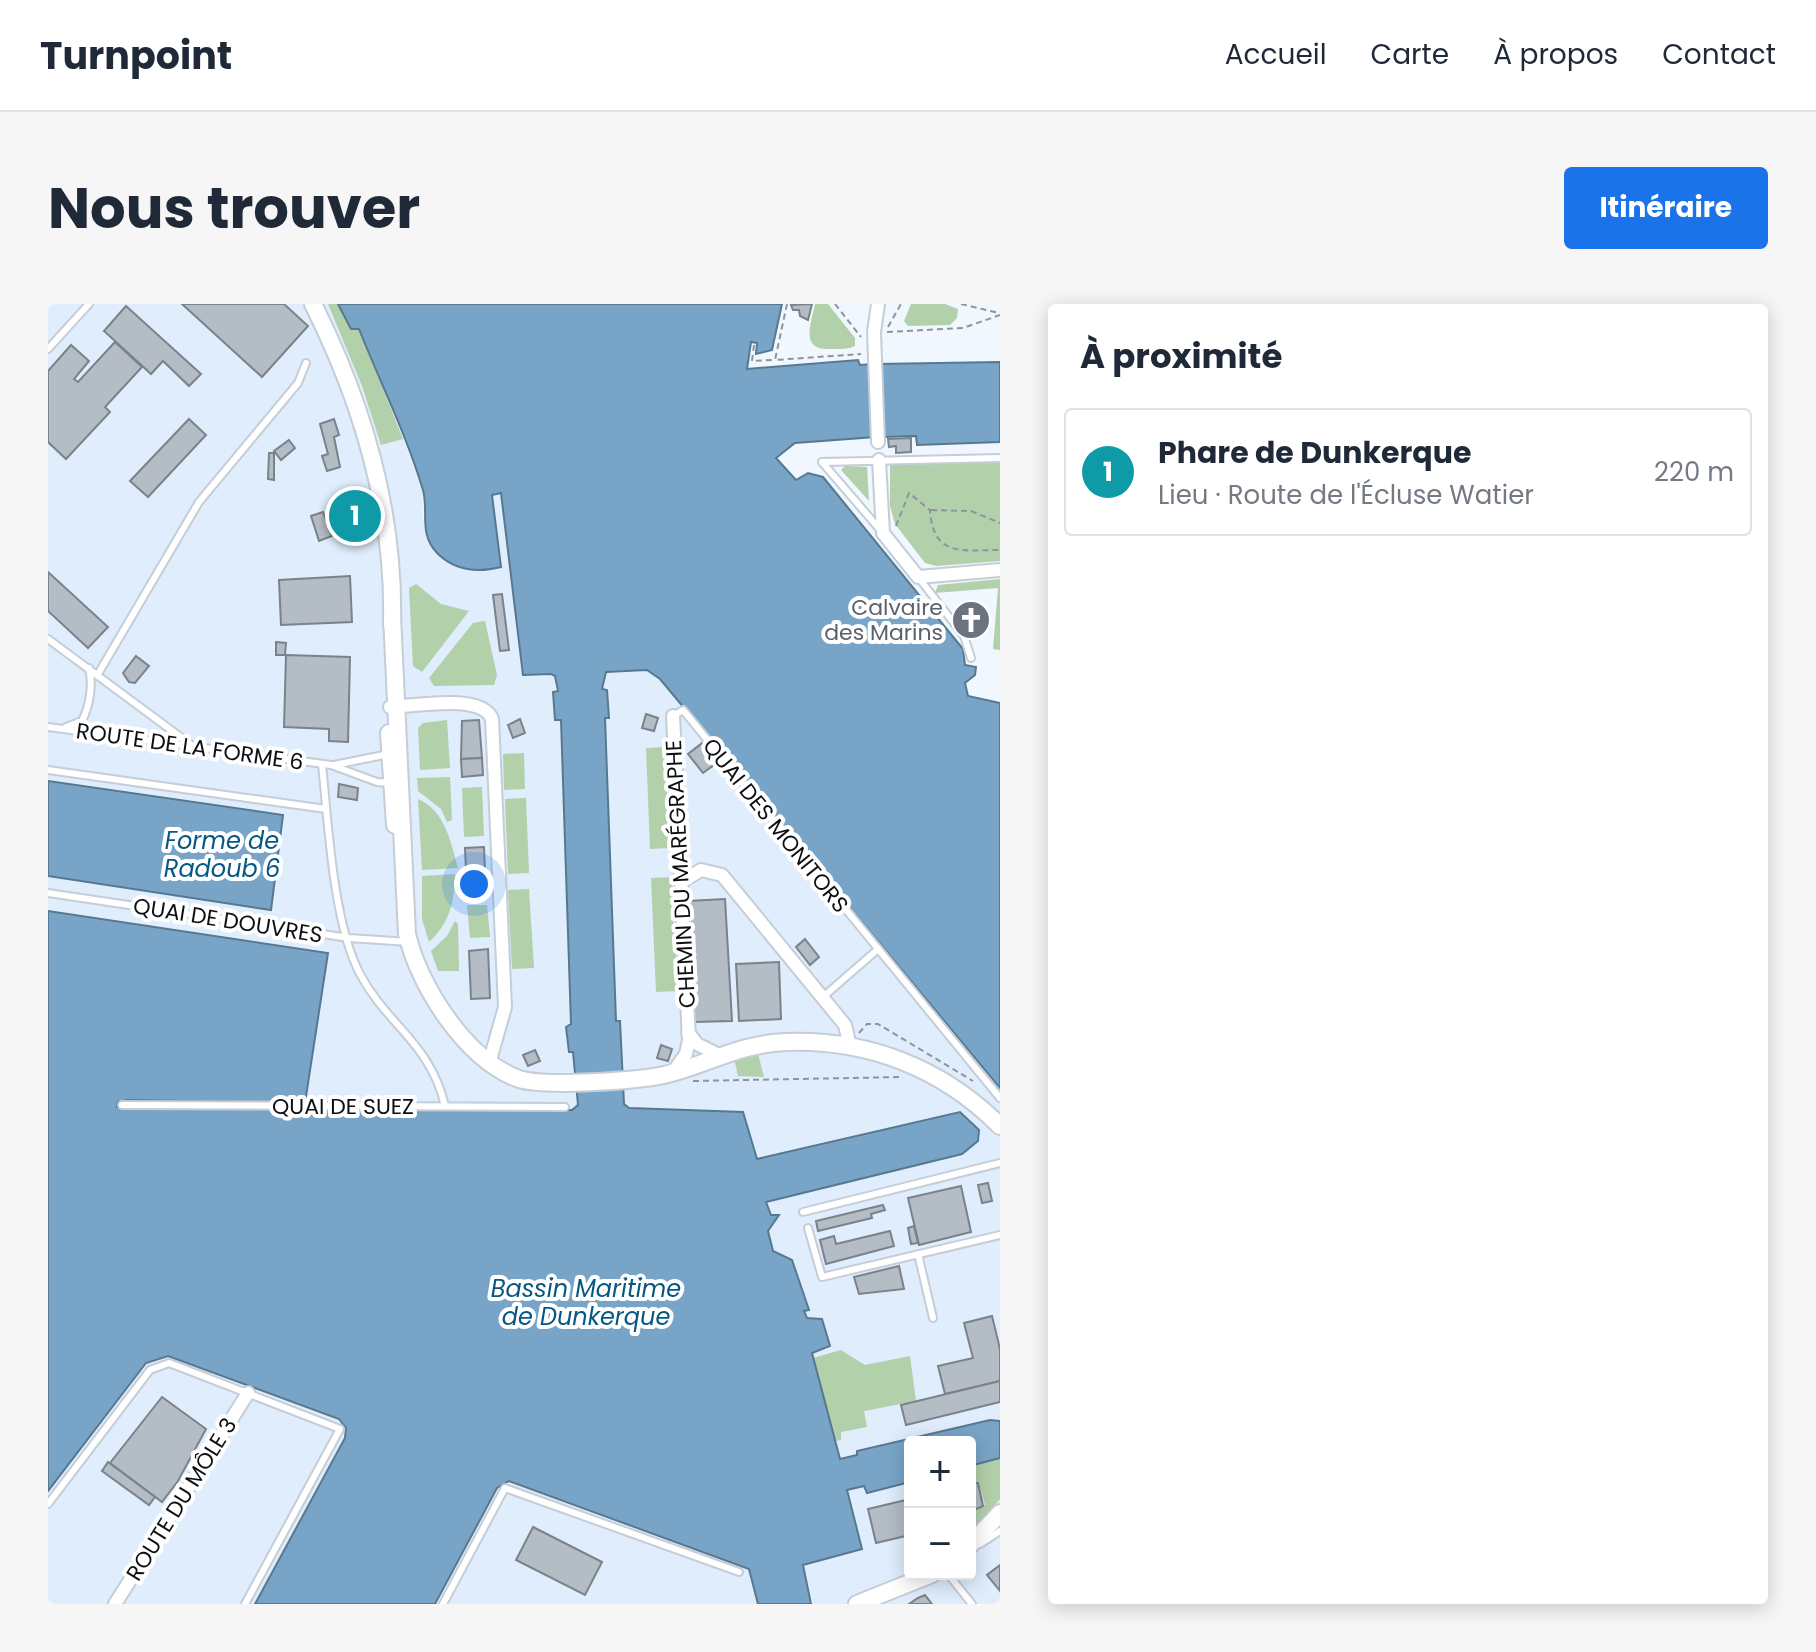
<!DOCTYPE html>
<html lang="fr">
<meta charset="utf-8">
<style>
:root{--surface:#fff;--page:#f6f6f7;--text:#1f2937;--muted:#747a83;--line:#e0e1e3;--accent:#1a73e8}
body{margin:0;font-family:Poppins,sans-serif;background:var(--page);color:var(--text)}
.controls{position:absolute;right:24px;bottom:24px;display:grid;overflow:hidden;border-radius:8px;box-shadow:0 4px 20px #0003}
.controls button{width:72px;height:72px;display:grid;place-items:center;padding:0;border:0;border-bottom:2px solid var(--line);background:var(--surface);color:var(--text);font:40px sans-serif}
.you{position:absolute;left:426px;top:580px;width:28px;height:28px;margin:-20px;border:6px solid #fff;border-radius:50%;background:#1a73e8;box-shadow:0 0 0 12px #1a73e833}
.badge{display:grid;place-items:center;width:52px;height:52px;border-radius:50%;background:var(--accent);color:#fff;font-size:26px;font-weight:700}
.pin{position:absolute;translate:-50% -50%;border:4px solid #fff;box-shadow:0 2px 8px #0006}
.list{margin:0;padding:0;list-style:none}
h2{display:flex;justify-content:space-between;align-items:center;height:104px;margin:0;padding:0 32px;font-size:34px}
h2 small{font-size:26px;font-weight:400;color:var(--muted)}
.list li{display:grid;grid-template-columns:52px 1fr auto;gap:24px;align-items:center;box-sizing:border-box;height:128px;margin:0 16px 16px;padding:0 16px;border:2px solid var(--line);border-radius:8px}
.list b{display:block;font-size:30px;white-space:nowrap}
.list p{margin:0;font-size:26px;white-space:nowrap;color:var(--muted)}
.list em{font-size:26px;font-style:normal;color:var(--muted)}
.map{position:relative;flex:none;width:952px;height:1300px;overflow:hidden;border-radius:8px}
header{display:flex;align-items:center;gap:48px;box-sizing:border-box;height:112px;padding:0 40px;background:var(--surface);border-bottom:2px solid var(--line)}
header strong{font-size:38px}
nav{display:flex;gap:44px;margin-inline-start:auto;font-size:28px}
.intro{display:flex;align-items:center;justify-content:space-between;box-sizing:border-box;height:192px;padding:0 48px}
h1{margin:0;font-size:56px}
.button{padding:20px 36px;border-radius:8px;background:var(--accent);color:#fff;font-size:28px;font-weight:700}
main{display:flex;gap:48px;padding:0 48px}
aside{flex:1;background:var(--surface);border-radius:8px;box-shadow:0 4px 20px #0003}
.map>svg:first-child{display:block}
.built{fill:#dfedfc;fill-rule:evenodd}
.green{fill:#b2d0aa}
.water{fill:#78a5c7;stroke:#587890;stroke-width:2}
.building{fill:#b4bcc5;stroke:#7a828a;stroke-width:2}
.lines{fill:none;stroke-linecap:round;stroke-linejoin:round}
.lane-casing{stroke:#c5cdd6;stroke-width:10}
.street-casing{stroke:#c5cdd6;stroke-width:16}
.secondary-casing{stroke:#c5cdd6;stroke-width:20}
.path{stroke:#8f949a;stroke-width:2;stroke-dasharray:6 4;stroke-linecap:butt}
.lane{stroke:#fff;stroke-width:6}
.street{stroke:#fff;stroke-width:12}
.secondary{stroke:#fff;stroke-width:16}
.labels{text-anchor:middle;stroke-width:8;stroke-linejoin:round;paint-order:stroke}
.worship-label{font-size:22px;fill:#5b616d;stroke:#fff;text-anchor:end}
.street-label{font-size:22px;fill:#0c0e11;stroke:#fff}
.water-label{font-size:24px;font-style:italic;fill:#065783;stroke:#fff}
</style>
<header>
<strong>Turnpoint</strong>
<nav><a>Accueil</a><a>Carte</a><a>À propos</a><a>Contact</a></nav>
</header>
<div class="intro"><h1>Nous trouver</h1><a class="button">Itinéraire</a></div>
<main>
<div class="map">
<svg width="952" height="1300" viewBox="0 0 952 1300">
<rect width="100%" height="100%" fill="#f0f7fe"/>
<!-- built -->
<g class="built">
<path d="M0 0H290L311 25 374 182 375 217 453 188 475 371 507 372V416L561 414 559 386H554L556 369 604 367 952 784V1300H763L755 1261 814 1245 764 1048 782 1042 759 1015 756 1007 761 1005 744 957 725 947 720 936V927L730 911 720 909 695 808 581 804 575 798 530 788V801L525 806 69 803 70 798 89 796 279 649 0 607ZM862 1138H922V1270H862Z"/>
<polygon points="119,1052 291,1116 298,1124 297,1134 207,1300 0,1300 0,1187 98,1058"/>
<polygon points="461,1177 702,1265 710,1300 387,1300 449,1184"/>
</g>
<!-- green -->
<g class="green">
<polygon points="280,0 290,0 303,25 311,25 355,135 333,141 314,82"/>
<path d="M767 0H780L807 34V42C799 46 791 45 781 45 752 46 763 20 767 0Z"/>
<polygon points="863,0 897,0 910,5 909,14 902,21 860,22 856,17"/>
<polygon points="952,158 952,257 888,262 877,259 847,220 842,202 842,159"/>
<polygon points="797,162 819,163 821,197 793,166"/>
<polygon points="952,275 952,346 945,345 950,284 887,289 890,281"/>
<polygon points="368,280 393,300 421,307 374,368 365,362 361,284"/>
<polygon points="437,317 449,371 446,381 386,382 381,374 425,319"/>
<polygon points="399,416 402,464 372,466 370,424 375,419"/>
<polygon points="617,443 621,544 602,545 598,444"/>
<polygon points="476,449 477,485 456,486 455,450"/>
<polygon points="402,473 404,516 399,518 393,505 370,487 369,474"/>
<polygon points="434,483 436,532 416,533 414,484"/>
<polygon points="478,494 481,569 460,570 457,495"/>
<path d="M370 495C397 506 403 539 410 564L374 566Z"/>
<path d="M407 570C407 597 401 620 381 638L374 615V572Z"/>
<polygon points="624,573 630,687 608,688 603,574"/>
<polygon points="481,585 486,664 464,665 460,586"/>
<polygon points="419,601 439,601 442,633 422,634"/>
<polygon points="407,617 410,620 411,667 390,667 383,647 399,632"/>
<polygon points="710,750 716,773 690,772 686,754"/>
<polygon points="793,1046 817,1061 862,1052 868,1097 816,1107 819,1123 793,1128 793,1136 787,1137 765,1054"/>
<polygon points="952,1154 952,1195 922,1229 922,1210 937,1201 931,1179 922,1180 922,1162"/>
</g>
<!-- water -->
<g class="water">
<path d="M290 0H734L724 46 708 50 709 39 703 38 699 65 810 56 812 61 824 60 827 133 747 139 728 154 748 176 760 169 775 173 915 345 917 361 928 363 927 371 917 379 920 392 952 399V784L612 375 599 366 558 368 554 385 559 386 561 414H557L568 717H572L576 800 581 804 695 808 709 855 912 808 931 826 930 837 914 850 718 898 723 911H731L720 927 725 947 744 956 761 1006 756 1007 759 1014 774 1015 782 1042 764 1049 792 1155 809 1151V1147L942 1116 952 1117V1154L922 1162V1138H862V1178L819 1189 816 1182 799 1186 814 1245 755 1261 763 1300H710L701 1265 461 1177 449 1184 387 1300H207L297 1134 298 1124 291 1115 120 1052 98 1059 0 1187V607L280 649 257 799 79 796 70 798 69 803 524 806 530 801 525 748H521L518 723 523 720 513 416H507L505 388 510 387 507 372 503 370 475 371 453 189 444 191 453 263C430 269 408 267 390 250 370 230 381 209 375 186 359 132 332 78 311 25H303Z"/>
<polygon points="952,58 952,138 869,141 868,132 834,133 830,60"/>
<polygon points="0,477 235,511 223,606 0,572"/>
</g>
<!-- building -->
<g class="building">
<polygon points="134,0 236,0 260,22 214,73"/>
<polygon points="764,0 760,16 752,12 751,6 745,6 743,1"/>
<polygon points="78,2 153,70 141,82 115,57 103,70 56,27"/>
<polygon points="67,38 94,63 57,103 62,108 18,155 0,138 0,67 23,41 41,57 26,75 30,78"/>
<polygon points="141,115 158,131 100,193 82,177"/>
<polygon points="286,115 291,131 286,133 292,163 279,167 274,152 280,150 272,120"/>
<polygon points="863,134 863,148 848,149 848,142 841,143 840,135"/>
<polygon points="241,136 247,144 233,156 226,147"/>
<polygon points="221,149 226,149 226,176 220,175"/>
<polygon points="316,191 327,221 296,231 292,219 280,223 284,232 271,237 263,212 275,208 279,218 290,214 286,202"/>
<circle cx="307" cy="212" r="7"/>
<polygon points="0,268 60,323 40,344 0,307"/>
<polygon points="302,272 304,318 233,321 231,276"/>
<polygon points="454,290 461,346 452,347 445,291"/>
<polygon points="228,338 238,339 237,351 228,351"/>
<polygon points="238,351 302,353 300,438 281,437 281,425 236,423"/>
<polygon points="88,352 101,362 87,379 81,378 75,369"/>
<polygon points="598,410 610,414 606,427 594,424"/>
<polygon points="472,415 477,429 465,434 460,421"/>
<polygon points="431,416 434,454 413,455 414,417"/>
<polygon points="658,436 673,456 655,469 640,450"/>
<polygon points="434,454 435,471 414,473 413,455"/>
<polygon points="291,480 310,484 309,496 290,493"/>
<polygon points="436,543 438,590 419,591 417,544"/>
<polygon points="677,595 684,717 646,718 640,597"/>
<polygon points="757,635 771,653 762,661 748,643"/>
<polygon points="440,645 442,694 423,695 421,647"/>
<polygon points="731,658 733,715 691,717 688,660"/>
<polygon points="613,741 624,745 620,757 609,754"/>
<polygon points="487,746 492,757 480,762 475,751"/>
<polygon points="940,879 944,897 934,899 930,881"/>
<polygon points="913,882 923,928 871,941 860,894"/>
<polygon points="835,901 837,906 823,910 824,914 770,927 768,917"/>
<polygon points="866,922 870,939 863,940 860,924"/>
<polygon points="842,927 846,942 778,960 772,936 786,932 788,940"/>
<polygon points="851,962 856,985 811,990 806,973"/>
<polygon points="944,1012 952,1045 952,1077 897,1090 890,1062 925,1054 916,1019"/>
<polygon points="952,1077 952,1098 858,1121 853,1101"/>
<polygon points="114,1093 158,1125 130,1177 114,1198 62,1159"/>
<polygon points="60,1158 107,1193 101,1201 54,1167"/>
<polygon points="930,1179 935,1202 922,1208 922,1180"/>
<polygon points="862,1195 862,1231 828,1239 820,1205"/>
<polygon points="485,1223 554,1258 537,1291 468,1256"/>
<polygon points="952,1261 952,1287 939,1271"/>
<polygon points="877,1291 884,1300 861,1300 870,1294"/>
</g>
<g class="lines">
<defs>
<g id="lane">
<polyline points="0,45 41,0"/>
<polyline points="774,158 952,154"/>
<polyline points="774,158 834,228"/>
<polyline points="870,273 916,332 923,354"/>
<polyline points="0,335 142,440"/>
<polyline points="50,370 151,198 250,79 258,59"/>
<polyline points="625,412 635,406 952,794"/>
<polyline points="0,423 283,461 329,478 343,479"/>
<path d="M18 423 34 417C42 401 45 381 41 364"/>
<path d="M274 460C280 518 285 619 312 670 339 721 383 740 397 802"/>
<polyline points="286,461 341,450"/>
<polyline points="0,466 278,505"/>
<polyline points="0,589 301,634 361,638"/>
<polyline points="775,693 829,646"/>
<polyline points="74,801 517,803"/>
<polyline points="755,908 952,859"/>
<polyline points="760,924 774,973 952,931"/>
<polyline points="870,950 885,1014"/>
<polyline points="0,1200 102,1066 121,1059 292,1125 197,1300"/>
<polyline points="932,1240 952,1227"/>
<polyline points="900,1270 924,1300"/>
<polyline points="395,1300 457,1184 691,1268"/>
</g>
<g id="street">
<polyline points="830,0 826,28 830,138"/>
<polyline points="831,156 835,229 870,273 952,266"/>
<path d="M342 403C367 402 434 389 444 415L457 703 442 756"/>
<polyline points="625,412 641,736 638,750 625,768"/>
<polyline points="633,578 653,566 674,571 797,721 802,742"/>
<polyline points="640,728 649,740 671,751"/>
<polyline points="67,1300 200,1089"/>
</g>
<g id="secondary">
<path d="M265 0C315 100 347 210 344 321"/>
<path d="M344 312 359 630C371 682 418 756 471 775 496 783 588 777 616 771 659 761 689 740 738 738 820 735 894 764 952 822"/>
<polyline points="341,429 347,521"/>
<polyline points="922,1241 952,1209"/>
<polyline points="809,1300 884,1270"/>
</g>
</defs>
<!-- lane casing -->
<use href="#lane" class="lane-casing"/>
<!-- street casing -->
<use href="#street" class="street-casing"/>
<!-- secondary casing -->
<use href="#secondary" class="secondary-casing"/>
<!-- path -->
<g class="path">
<polyline points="739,0 727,56 813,50"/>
<polyline points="787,0 813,33"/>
<polyline points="913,0 951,9"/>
<polyline points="840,23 853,0"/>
<polyline points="839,28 915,24 952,11"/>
<polyline points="706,41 704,57 726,56"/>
<polyline points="883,206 923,207 952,219"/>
<path d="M848 222 861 189 882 206C885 254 915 246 952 246"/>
<polyline points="811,729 819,720 830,720 925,777"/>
<polyline points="645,777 854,773"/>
</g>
<!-- lane -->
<use href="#lane" class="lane"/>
<!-- street -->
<use href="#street" class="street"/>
<!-- secondary -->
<use href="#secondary" class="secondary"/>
</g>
<!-- icons -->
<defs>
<symbol id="church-disc" viewBox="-11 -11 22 22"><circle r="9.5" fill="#6b7280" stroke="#fff"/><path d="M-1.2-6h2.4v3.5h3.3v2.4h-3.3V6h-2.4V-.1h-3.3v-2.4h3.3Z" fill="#fff"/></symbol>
</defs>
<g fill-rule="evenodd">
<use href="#church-disc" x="901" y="294" width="44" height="44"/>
</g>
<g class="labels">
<!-- worship labels -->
<g class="worship-label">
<text x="895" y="311">Calvaire<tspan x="895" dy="25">des Marins</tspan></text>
</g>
<!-- street labels -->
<g class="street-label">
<text transform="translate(142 442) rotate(8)" y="8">ROUTE DE LA FORME 6</text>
<text transform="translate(728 521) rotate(51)" y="8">QUAI DES MONITORS</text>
<text transform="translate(632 570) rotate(-93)" y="8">CHEMIN DU MARÉGRAPHE</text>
<text transform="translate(180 616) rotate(9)" y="8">QUAI DE DOUVRES</text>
<text x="295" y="810">QUAI DE SUEZ</text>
<text transform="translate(133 1195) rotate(-58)" y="8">ROUTE DU MÔLE 3</text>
</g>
<!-- water labels -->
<g class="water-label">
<text x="174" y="545">Forme de<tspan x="174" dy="28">Radoub 6</tspan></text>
<text x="538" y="993">Bassin Maritime<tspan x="538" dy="28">de Dunkerque</tspan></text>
</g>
</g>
</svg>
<div class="controls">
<button>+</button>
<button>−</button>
</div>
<div class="you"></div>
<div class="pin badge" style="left:307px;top:212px;background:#0f9aa8">1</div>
</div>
<aside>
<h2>À proximité<small></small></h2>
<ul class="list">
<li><span class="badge" style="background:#0f9aa8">1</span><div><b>Phare de Dunkerque</b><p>Lieu · Route de l'Écluse Watier</p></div><em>220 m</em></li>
</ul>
</aside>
</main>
